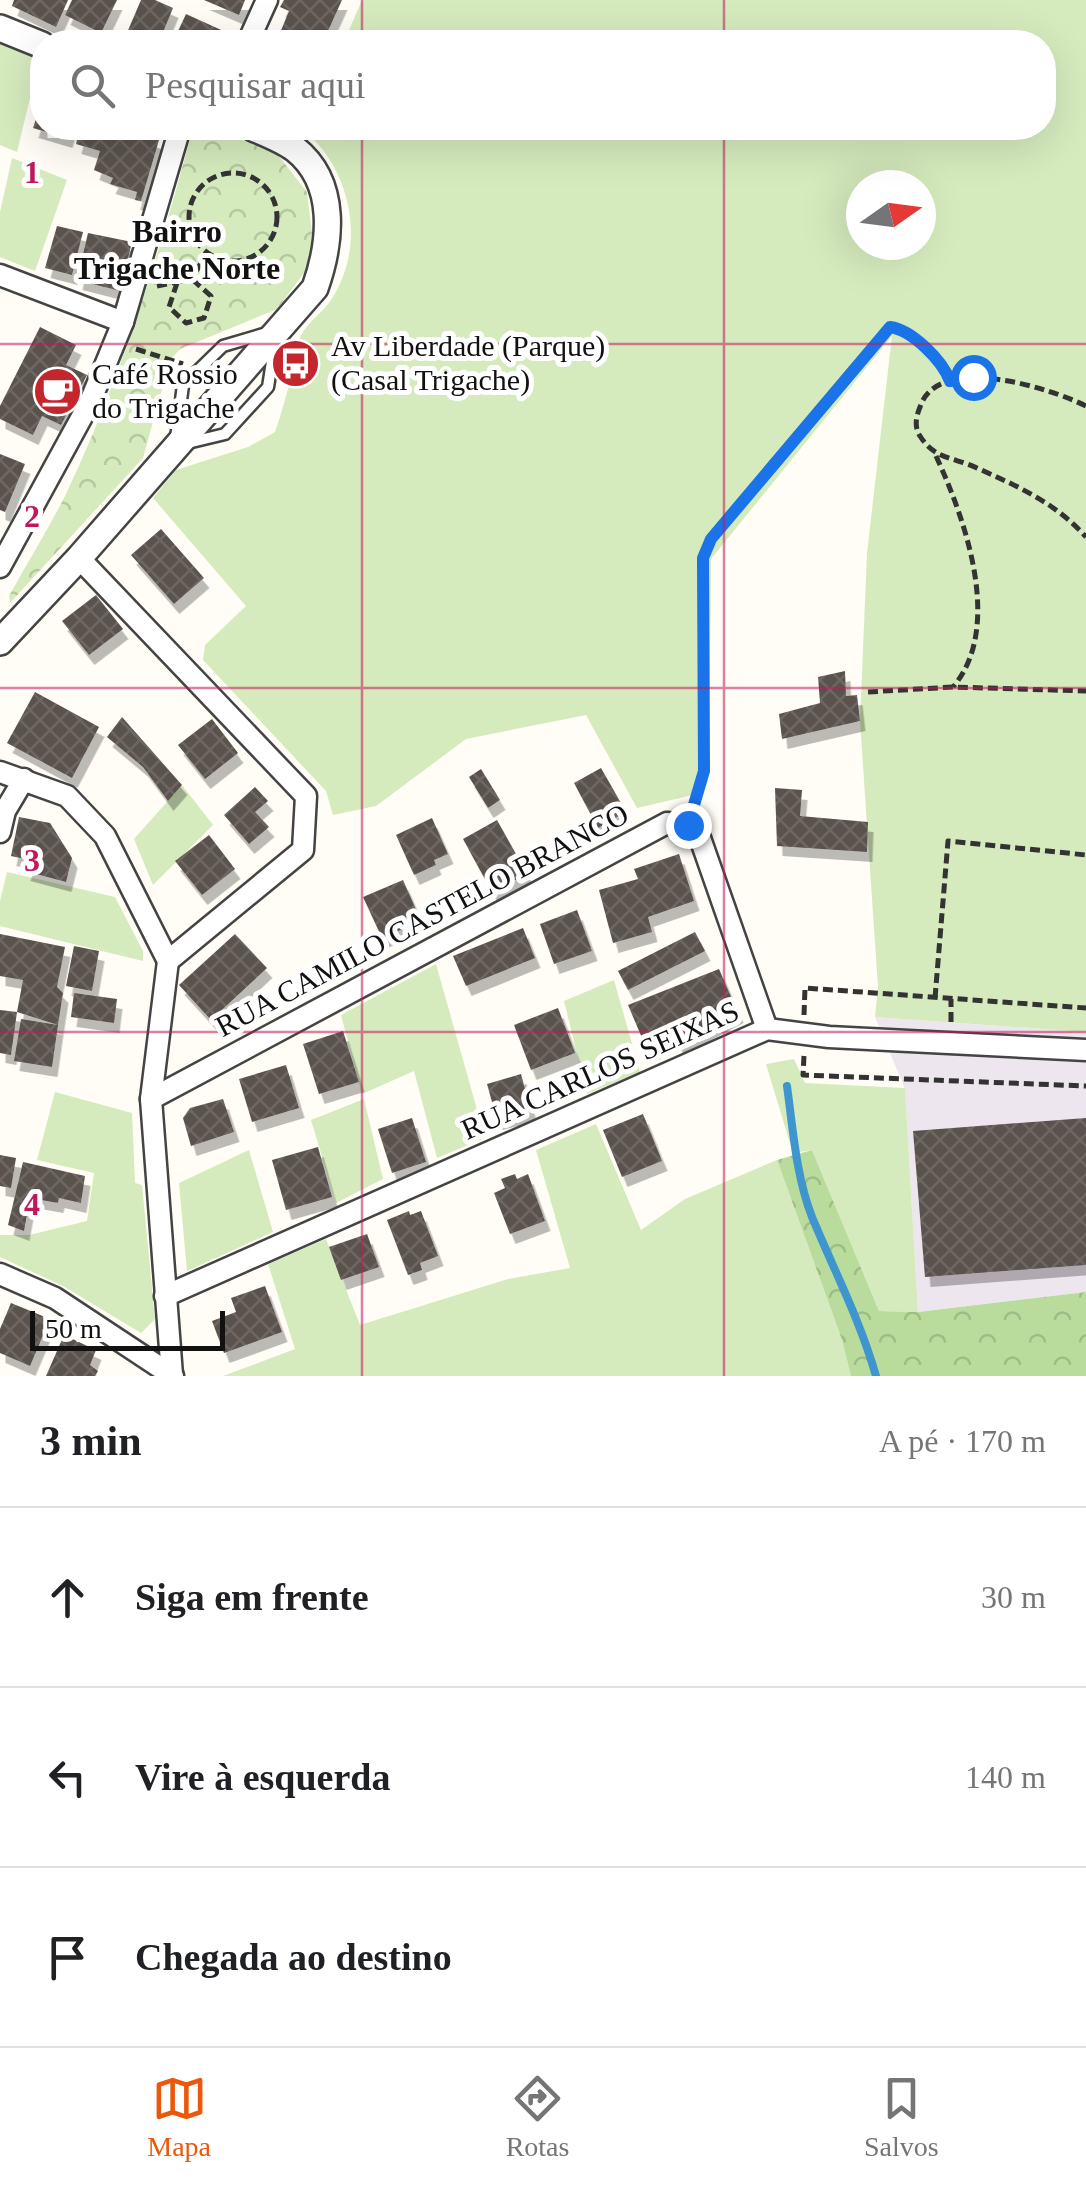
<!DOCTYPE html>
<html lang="pt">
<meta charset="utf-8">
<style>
:root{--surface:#fff;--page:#f6f6f6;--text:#202124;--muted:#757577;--line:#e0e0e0;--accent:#ea580c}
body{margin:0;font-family:Georgia,serif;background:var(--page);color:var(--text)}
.compass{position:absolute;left:846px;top:170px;width:90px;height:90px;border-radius:50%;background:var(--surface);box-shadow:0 10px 40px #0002;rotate:76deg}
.scale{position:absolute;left:30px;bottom:25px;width:195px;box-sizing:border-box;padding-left:10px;border:5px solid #111;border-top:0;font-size:28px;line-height:35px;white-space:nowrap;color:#111;-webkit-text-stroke:8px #fff;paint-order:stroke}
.stop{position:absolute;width:30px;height:30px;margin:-22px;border:8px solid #1a73e8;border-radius:50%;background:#fff}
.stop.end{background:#1a73e8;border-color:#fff;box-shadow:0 2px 10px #0008}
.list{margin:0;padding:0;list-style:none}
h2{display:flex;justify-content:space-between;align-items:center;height:130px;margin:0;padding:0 40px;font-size:42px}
h2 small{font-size:32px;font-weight:400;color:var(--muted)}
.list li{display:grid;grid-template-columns:65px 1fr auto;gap:30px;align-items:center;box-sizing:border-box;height:180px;padding:0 40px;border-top:2px solid var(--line)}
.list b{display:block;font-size:38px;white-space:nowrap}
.list em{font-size:32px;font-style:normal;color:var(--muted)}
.icon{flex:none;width:55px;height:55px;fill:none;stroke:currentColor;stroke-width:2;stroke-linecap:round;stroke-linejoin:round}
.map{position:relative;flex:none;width:1086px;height:1376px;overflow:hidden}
.search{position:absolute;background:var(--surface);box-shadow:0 10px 40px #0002;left:30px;right:30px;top:30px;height:110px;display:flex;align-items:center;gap:25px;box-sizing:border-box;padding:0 35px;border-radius:40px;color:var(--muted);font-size:38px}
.sheet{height:670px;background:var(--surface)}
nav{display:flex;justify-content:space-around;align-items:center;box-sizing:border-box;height:140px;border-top:2px solid var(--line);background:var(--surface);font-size:28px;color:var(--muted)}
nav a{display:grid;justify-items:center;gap:5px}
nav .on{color:var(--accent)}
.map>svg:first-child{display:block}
.industrial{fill:#eee6ef}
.grass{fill:#d5ebbd;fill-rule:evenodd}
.forest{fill:url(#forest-crowns)}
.park{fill:url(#park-crowns)}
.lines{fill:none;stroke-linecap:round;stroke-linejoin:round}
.stream{stroke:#3f96cf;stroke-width:8}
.building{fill:url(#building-cross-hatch);filter:url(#shadow)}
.service-casing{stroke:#444;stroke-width:15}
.minor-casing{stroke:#444;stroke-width:25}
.tertiary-casing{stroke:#444;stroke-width:30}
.path{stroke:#333;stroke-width:5;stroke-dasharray:10 5;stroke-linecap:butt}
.service{stroke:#fff;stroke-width:10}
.minor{stroke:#fff;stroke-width:20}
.tertiary{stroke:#fff;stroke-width:25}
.route{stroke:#1a73e8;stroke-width:12}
.grid{fill:none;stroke:#c2185b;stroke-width:2.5;stroke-opacity:0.55}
.labels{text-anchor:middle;stroke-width:10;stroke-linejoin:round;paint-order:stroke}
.poi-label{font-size:30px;fill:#111;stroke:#fff;text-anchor:start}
.street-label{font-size:30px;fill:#111;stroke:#fff}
.neighbourhood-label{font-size:32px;font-weight:bold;fill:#111;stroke:#fff}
.grid-label{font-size:32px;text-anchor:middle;font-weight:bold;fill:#c2185b;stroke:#fff;stroke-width:10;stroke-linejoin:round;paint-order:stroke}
</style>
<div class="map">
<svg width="1086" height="1376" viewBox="0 0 1086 1376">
<defs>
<pattern id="forest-crowns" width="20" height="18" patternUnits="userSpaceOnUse" patternTransform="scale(2.5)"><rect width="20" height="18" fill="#b9dc9c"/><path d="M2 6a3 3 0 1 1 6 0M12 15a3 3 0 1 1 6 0" fill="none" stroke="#9ebc85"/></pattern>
<pattern id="park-crowns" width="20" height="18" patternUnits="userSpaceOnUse" patternTransform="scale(2.5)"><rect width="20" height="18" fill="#d5ebbd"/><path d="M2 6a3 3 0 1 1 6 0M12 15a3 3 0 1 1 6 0" fill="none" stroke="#b6c8a1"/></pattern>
<pattern id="building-cross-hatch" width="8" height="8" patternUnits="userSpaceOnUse" patternTransform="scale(2.5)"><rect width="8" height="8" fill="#5a524d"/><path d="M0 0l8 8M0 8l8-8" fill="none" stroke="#6d6662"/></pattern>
<filter id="shadow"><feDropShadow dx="5.5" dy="10" stdDeviation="0" flood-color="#0004"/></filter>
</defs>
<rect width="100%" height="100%" fill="#fffdf5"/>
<!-- industrial -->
<polygon class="industrial" points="875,1017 1086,1032 1086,1292 918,1312 905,1089"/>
<!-- grass -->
<g class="grass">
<path d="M362 0H1086V1032L875 1017 878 987 860 721 867 553 892 336 711 559 709 770 693 795 637 808 586 715 466 739 376 806 333 815 326 791 203 660 205 645 246 606 153 498 176 470 248 447 275 432C282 412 287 393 292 373 295 361 296 346 301 335 308 322 323 312 331 300 368 244 351 167 301 128H1044V42H344ZM861 185H921V245H861Z"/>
<polygon points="0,42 40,56 17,152 0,145"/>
<polygon points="12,158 67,180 35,271 0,257 0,212"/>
<polygon points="182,785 213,825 153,885 134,839"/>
<polygon points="7,872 115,897 143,951 143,961 0,926 0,901"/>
<polygon points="436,964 485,1138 437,1158 414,1071 362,1094 341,1015"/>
<polygon points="614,980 640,1072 587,1094 564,1001"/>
<polygon points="794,1059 805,1083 905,1088 918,1312 879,1311 812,1150 793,1153 766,1064"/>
<polygon points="55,1092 132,1113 135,1183 142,1185 155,1319 141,1333 63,1286 0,1257 0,1235 29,1235 87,1221 94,1173 37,1160"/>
<polygon points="364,1099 383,1179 336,1203 311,1120"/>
<polygon points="596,1124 641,1230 685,1199 777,1160 842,1340 851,1376 223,1376 295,1349 268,1264 326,1239 360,1325 508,1279 570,1268 536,1150"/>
<polygon points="249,1150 273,1232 187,1271 179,1183"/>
</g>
<!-- forest -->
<polygon class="forest" points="812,1150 879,1311 918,1312 1086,1292 1086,1376 851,1376 842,1340 777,1160"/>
<!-- park -->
<path class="park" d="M193 128H213L277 154 307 192 312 233 310 265 277 309 180 349 170 360 143 458 10 603 9 596C27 563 48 530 65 496 121 379 160 252 193 128Z"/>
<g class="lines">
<!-- stream -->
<path class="stream" d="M787 1086C793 1129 796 1176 812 1217 834 1270 860 1320 876 1376"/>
</g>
<!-- building -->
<g class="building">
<polygon points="14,0 68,0 56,27 12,6"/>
<polygon points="72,0 117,0 101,33 65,15"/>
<polygon points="141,0 155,0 173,8 159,42 123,42"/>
<polygon points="204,0 245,0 239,15"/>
<polygon points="284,0 342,0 323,42 265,42 272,30 280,33 289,11 280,7"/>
<polygon points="186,14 230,34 227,42 173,42"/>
<polygon points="42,101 42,128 70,128 67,138 33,128"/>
<polygon points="80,128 121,128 159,140 141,201 135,200 137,192 110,184 113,178 94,170 100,151 76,144"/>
<polygon points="57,226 83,232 72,275 45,268"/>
<polygon points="88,233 132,242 120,291 77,280"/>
<polygon points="40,327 76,345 66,365 87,375 61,425 42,416 33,435 0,419 0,406"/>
<polygon points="0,454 25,464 5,512 0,510"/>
<polygon points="161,529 204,578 174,604 131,555"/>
<polygon points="96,595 123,629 89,655 62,621"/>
<polygon points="845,671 846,696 857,695 860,721 782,739 779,714 820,703 818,677"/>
<polygon points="35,692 99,727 72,778 7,743"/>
<polygon points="122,717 182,785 168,801 143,767 107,737"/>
<polygon points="212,719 238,753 205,779 178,745"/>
<polygon points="601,768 626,812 598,828 574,783"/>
<polygon points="481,769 500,800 488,808 469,777"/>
<polygon points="255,787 268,801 255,812 269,827 249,844 224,815"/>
<polygon points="775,788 802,790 800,816 868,822 867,852 777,846"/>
<polygon points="19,817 50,823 72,858 66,882 25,871 29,860 11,856"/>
<polygon points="432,818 448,854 434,860 436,865 414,875 396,835"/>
<polygon points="497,820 527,874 492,892 463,839"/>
<polygon points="209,835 235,869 202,895 175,861"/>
<polygon points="679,854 694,901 648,917 652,932 613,943 599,890 638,879 634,869"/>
<polygon points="403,880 421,921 382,938 363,897"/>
<polygon points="577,910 592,951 554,964 540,924"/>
<polygon points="523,928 535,958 466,986 453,956"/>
<polygon points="695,932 705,951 628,990 618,971"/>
<polygon points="0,934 65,947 57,987 63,993 58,1025 52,1067 14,1061 21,1019 58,1025 17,1012 11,1055 0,1053 0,1010 17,1012 23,980 0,976"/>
<polygon points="235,934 267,968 211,1020 179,985"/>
<polygon points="74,946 99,951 92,991 66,986"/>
<polygon points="719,969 738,1013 678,1045 676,1040 648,1052 628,1005"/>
<polygon points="74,993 117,999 114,1023 71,1017"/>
<polygon points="558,1008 575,1053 531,1070 514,1025"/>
<polygon points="343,1031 359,1082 319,1094 303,1044"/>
<polygon points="286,1065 299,1108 252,1122 239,1079"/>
<polygon points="521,1074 531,1111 497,1120 487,1084"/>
<polygon points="223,1099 234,1132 191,1146 183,1118 190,1108"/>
<polygon points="643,1114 662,1161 622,1177 603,1130"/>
<polygon points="412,1118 426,1162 392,1173 378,1129"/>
<polygon points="1086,1118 1086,1265 925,1277 913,1131"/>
<polygon points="318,1147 332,1197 286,1210 272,1160"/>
<polygon points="0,1155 16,1158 11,1188 0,1186"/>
<polygon points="23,1162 85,1176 81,1203 59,1198 58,1203 30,1198 24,1231 8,1225"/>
<polygon points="515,1174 517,1179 528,1174 545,1221 510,1234 494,1193 505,1188 501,1179"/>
<polygon points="409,1211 410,1215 421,1211 438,1256 420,1263 422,1270 408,1275 387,1220"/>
<polygon points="367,1234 379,1267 341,1280 329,1247"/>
<polygon points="265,1286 282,1332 224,1353 212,1321 236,1312 231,1298"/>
<polygon points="11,1303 50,1319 30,1366 0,1353 0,1329"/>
<polygon points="64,1335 96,1350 90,1365 98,1371 95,1376 46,1376"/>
</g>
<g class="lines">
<defs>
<polygon id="service" points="277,330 268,387 225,434 175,446 183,385 223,346"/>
<g id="minor">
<polyline points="248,42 267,0"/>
<polyline points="0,275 123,322"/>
<polyline points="79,558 306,796 303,850 168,961"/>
<polyline points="0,567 90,402 123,322 180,128"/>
<polyline points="0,772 67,796 105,836 168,961 151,1099 172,1375"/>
<polyline points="0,832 5,811 24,779"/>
<polyline points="151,1099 667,823 687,825 700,838 767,1029"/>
<polyline points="0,1274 55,1298 173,1376"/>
<polyline points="165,1296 767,1029 829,1037 1086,1050"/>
</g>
<g id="tertiary">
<polyline points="0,28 42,45"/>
<path d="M0 642 79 558 315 288C331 243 338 183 295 149 283 140 267 134 253 128"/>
</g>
</defs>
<!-- service casing -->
<use href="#service" class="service-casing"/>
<!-- minor casing -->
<use href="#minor" class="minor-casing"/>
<!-- tertiary casing -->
<use href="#tertiary" class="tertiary-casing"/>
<!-- path -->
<g class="path">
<circle cx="233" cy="217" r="44"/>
<polyline points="177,283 169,307 186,323 204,318 211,296 192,279"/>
<polyline points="157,286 192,279 207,252"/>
<polyline points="136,349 183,364"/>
<path d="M1086 406C1050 388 938 352 920 407 916 417 914 427 920 436 935 460 954 457 977 468 1017 486 1056 503 1086 537"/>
<path d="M936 456C965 519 1004 627 953 687"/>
<polyline points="868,692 953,687 1086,691"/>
<path d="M693 806 704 771 703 558 711 539 890 327C912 330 941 360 950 381"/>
<polyline points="935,998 948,841 1086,855"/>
<polyline points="804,1015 805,988 1086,1008"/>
<polyline points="951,1022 951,999"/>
<polyline points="804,1056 803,1075 1086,1086"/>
</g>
<!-- service -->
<use href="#service" class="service"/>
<!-- minor -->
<use href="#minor" class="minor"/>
<!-- tertiary -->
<use href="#tertiary" class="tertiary"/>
</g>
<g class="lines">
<!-- route -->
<path class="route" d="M688 825 704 771 703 558 711 539 890 327C912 330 942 360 950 381L973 377"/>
</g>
<!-- grid -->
<path class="grid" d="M362 0V42M724 0V42M362 128V1376M724 128V1376M0 344H1086M0 688H1086M0 1032H1086"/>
<!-- icons -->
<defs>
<symbol id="bus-disc" viewBox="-11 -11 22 22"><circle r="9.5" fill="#c4262e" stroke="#fff"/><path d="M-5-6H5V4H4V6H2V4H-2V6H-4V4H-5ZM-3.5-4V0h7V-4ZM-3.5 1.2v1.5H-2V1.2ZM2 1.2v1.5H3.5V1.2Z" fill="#fff"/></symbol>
<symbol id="cafe-disc" viewBox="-11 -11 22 22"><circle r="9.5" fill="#c4262e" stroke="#fff"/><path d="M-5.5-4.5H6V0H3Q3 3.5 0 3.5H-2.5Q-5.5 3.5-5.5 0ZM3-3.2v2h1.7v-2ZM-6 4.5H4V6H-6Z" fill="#fff"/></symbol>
</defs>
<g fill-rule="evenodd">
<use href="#bus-disc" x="268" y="336" width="55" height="55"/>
<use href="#cafe-disc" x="30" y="364" width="55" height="55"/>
</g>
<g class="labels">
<!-- poi labels -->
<g class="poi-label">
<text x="331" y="356">Av Liberdade (Parque)<tspan x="331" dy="34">(Casal Trigache)</tspan></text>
<text x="92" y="384">Café Rossio<tspan x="92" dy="34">do Trigache</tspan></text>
</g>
<!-- street labels -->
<g class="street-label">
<text transform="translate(422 920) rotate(-28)" y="10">RUA CAMILO CASTELO BRANCO</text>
<text transform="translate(600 1070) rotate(-24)" y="10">RUA CARLOS SEIXAS</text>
</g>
<!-- neighbourhood labels -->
<g class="neighbourhood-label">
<text x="177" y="242">Bairro<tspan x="177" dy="37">Trigache Norte</tspan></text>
</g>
</g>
<g class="grid-label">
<text x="32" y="183">1</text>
<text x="32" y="527">2</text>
<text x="32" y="871">3</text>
<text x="32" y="1215">4</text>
</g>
</svg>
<svg class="compass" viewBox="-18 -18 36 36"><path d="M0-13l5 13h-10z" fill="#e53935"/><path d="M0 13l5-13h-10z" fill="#757577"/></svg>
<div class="scale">50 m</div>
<div class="stop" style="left:973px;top:377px"></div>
<div class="stop end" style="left:688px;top:825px"></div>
<div class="search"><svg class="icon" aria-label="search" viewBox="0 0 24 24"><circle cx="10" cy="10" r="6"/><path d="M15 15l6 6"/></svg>Pesquisar aqui</div>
</div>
<section class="sheet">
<h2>3 min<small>A pé · 170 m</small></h2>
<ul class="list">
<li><svg class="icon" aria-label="ahead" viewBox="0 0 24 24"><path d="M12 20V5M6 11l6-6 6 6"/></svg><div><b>Siga em frente</b></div><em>30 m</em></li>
<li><svg class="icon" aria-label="left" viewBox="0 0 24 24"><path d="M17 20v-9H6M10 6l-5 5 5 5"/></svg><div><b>Vire à esquerda</b></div><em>140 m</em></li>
<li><svg class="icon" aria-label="arrive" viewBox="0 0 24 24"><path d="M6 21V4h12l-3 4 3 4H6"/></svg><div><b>Chegada ao destino</b></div></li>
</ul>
</section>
<nav>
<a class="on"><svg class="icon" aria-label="map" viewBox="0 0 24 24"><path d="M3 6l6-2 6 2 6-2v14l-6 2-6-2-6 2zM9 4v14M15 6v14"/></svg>Mapa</a>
<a><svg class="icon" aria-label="directions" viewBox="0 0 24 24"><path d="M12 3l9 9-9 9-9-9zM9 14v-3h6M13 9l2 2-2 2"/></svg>Rotas</a>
<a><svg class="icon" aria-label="saved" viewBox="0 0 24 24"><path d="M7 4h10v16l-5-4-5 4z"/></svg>Salvos</a>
</nav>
